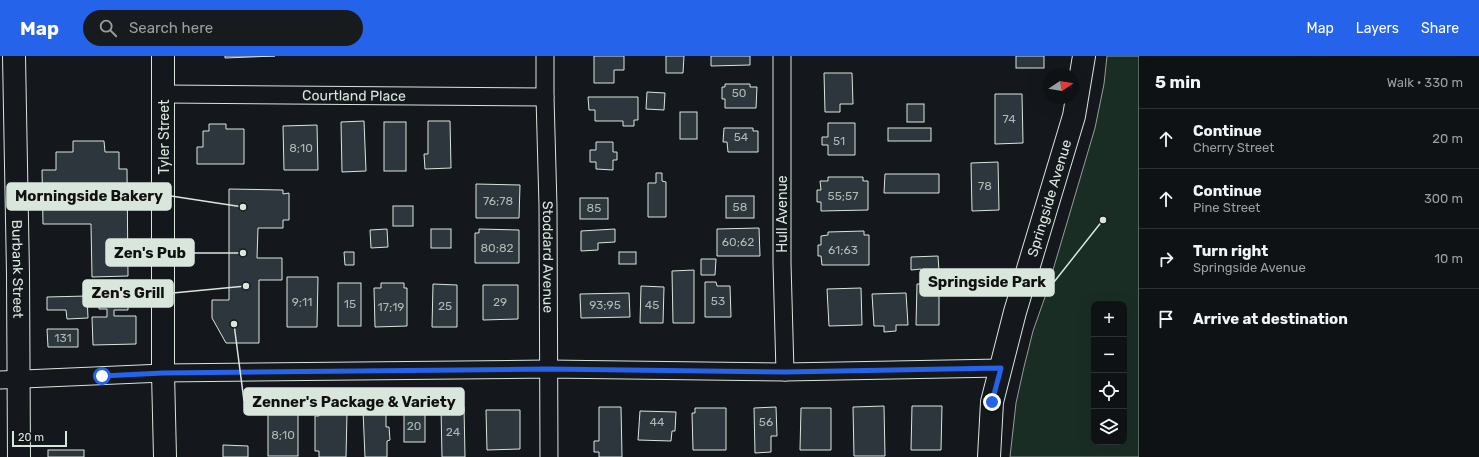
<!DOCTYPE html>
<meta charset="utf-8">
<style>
:root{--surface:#0f1215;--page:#181b1e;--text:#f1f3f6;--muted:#9b9ea0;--line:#2f3234;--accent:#2563eb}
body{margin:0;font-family:Rubik,sans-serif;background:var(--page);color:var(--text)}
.controls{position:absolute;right:12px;bottom:12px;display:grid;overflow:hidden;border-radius:8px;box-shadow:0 4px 16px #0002}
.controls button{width:36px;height:36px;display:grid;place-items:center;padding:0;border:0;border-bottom:1px solid var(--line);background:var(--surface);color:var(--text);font:20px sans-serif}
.compass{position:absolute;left:1043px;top:12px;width:36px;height:36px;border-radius:50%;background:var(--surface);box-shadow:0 4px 16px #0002;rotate:78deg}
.scale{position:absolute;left:12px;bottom:10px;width:55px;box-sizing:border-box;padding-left:4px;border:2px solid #d8e6dc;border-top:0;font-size:11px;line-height:14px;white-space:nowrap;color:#d8e6dc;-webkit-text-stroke:3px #14181c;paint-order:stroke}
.stop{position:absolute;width:12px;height:12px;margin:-9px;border:3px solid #2563eb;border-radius:50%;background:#fff}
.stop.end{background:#2563eb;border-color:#fff;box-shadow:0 1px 4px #0008}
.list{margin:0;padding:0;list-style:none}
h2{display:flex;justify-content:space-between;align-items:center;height:52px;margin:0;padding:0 16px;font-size:17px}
h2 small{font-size:13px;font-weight:400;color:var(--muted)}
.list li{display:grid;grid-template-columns:26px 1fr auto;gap:12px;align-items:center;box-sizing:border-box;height:60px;padding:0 16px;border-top:1px solid var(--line)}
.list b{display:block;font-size:15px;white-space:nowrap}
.list p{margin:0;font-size:13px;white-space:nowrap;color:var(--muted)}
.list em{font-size:13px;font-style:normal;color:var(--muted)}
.icon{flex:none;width:22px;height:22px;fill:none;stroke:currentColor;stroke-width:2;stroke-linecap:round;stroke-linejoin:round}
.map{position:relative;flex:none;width:1139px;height:401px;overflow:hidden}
header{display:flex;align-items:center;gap:24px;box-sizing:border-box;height:56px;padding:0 20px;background:var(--accent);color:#fff}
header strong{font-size:19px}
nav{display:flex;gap:22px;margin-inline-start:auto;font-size:14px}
.search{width:280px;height:36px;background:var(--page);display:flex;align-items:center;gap:10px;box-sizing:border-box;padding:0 14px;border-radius:22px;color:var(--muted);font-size:15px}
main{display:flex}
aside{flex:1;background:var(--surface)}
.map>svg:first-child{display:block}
.green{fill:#1a2d24;stroke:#939e99;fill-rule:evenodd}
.building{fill:#2c363c;stroke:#d8e6dc}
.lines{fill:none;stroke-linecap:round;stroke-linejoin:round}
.street-casing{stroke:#d8e6dc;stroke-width:19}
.secondary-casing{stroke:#d8e6dc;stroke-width:24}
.primary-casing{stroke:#d8e6dc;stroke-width:24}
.street{stroke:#14181c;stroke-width:17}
.secondary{stroke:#14181c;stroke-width:22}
.primary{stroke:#14181c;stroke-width:22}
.route{stroke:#2563eb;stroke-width:5}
.labels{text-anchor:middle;stroke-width:3;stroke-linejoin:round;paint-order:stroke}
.number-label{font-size:12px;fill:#adbab4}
.street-label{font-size:14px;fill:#d8e6dc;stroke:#14181c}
.leader{fill:none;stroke:#d8e6dc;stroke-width:1.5}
.callout-dot{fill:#d8e6dc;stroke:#14181c;stroke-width:1.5}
.callout{fill:#d8e6dc;stroke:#d8e6dc;stroke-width:1.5}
.callout-label{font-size:15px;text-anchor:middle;font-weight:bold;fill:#111}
</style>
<header>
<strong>Map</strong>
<div class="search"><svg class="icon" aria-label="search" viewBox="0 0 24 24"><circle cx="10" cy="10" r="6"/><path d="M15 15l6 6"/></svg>Search here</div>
<nav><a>Map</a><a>Layers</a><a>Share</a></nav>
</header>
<main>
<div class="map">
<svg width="1139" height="401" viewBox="0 0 1139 401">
<rect width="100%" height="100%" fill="#14181c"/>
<!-- green -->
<path class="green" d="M1107 0H1139V401H1010L1016 347 1024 311 1033 275 1045 241 1095 72 1104 28ZM1094 248H1124V386H1094Z"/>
<!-- building -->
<g class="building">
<polygon points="225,0 275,0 225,2"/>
<polygon points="594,0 624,0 624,14 614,14 614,27 594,27"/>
<polygon points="666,0 684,0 683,17 666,17"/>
<polygon points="711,0 750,0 750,9 711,10"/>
<rect x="1016" y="0" width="28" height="12"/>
<polygon points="824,17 852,17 853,48 840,48 840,56 825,56"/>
<polygon points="725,28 750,28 750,31 757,31 756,52 725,52 725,43 722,43 722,31 725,31"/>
<polygon points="647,36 665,37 664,54 646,53"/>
<polygon points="995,38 1022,38 1023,87 995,88"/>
<polygon points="588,41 638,41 638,64 634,64 634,70 623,70 623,65 595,65 595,54 589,54"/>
<rect x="907" y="48" width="17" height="18"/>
<rect x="680" y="56" width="17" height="27"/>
<polygon points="364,65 366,115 342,116 341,66"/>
<polygon points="428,65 450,65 451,112 425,113 424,98 428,98"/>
<rect x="384" y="66" width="22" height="49"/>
<polygon points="828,67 855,67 855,99 828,99 828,89 822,89 822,81 828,81"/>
<polygon points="209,68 226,68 226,73 244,73 244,108 197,108 197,91 203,91 203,75 209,75"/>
<polygon points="317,69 318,114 284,114 283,70"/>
<polygon points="724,72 753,72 753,75 758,75 758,96 728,96 727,86 723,86"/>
<rect x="888" y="72" width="43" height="13"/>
<polygon points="73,85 104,85 105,96 119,96 119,113 127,113 128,220 92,221 91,168 43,168 42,114 56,114 56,96 73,96"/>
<polygon points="596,86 613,86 613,96 617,96 617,104 613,104 613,114 596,113 596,106 590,106 590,94 596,94"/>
<polygon points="998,106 999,154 972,155 971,107"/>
<polygon points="656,117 662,117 662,125 666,126 666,161 648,161 648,127 656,127"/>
<polygon points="885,118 939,118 939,137 884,137"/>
<polygon points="828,121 863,121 863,125 868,125 868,154 821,155 821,146 817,146 817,134 821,134 820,125 828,125"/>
<polygon points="476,128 520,129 519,162 476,162"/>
<polygon points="229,133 283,134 283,138 289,137 289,164 283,164 283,172 258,172 257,202 282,202 282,224 259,224 259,287 226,287 212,262 212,244 229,244"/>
<rect x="726" y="140" width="28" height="22"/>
<rect x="580" y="142" width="28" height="21"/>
<rect x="393" y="150" width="20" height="20"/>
<polygon points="759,172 760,200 717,200 717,173"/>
<polygon points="387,173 388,191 371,192 370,174"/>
<rect x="431" y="173" width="20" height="19"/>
<polygon points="479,173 519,174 519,207 475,207 475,177 479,177"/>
<polygon points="615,173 615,186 598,187 598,194 581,195 581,175"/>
<polygon points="864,175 864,179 869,179 869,209 822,209 821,200 818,200 818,189 821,189 821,180 828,179 828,176"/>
<polygon points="344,196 354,196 354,209 345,209"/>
<rect x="619" y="196" width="17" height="12"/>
<polygon points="938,200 939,215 921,216 921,213 911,214 911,201"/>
<polygon points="701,203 716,203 715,219 701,219"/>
<polygon points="694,214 694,267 673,267 672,215"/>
<polygon points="287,221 318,221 317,271 287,271"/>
<polygon points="705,226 716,226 717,230 730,230 731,261 705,261"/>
<rect x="338" y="227" width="23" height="43"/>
<polygon points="381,227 404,227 404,232 407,232 407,270 375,271 374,232 381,232"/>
<polygon points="433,228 457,229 457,271 432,271"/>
<polygon points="917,228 939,228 939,269 916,269"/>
<polygon points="105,229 117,229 117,233 128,233 128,254 114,254 114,260 136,260 136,288 93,289 92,261 107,261 107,253 99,253 98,232 105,232"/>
<polygon points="483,229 518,229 518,263 483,264"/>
<polygon points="641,230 664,231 663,267 640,267"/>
<polygon points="861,232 862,269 829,270 827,233"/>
<polygon points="629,237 630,261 581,262 580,238"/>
<polygon points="906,237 908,269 896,269 896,275 884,276 884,270 874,270 872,238"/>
<polygon points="87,240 88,262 67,263 66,254 47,254 47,241"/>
<polygon points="47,273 78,273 78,291 48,291"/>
<polygon points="884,350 885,400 854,400 853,351"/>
<polygon points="912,350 942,350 941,394 911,394"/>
<polygon points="464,351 465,401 442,401 441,352"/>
<polygon points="599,351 621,351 622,401 599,401 599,396 594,396 594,385 599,385"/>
<polygon points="776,351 777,380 771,380 771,396 755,397 754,352"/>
<polygon points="695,352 726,352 726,394 693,394 692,357 695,357"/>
<polygon points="801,352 831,352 831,394 800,394"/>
<polygon points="386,353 386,371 389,371 390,384 387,385 387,401 365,401 363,354"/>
<rect x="404" y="353" width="21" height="33"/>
<polygon points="486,354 520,354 520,393 487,394"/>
<polygon points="640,355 676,356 675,375 672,375 671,385 638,384"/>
<polygon points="319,357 347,357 346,401 319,401 319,395 315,395 315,360 319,360"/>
<rect x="268" y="358" width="30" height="42"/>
<polygon points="223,389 248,390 248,401 223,401"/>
<rect x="48" y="394" width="36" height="7"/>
</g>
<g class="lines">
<defs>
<g id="street">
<path id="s1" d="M545 0V41L548 150 549 401"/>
<polyline points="782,0 782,207 785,316"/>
<path id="s2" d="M164 38 545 41"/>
<polyline points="0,324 163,317 548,313 785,316 1001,312"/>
</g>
<g id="secondary">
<path id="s3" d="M14 0 18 218 19 401"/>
<path id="s4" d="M989 401 992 346 1015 256 1074 60 1084 0"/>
</g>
<polyline id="primary" points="163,0 163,317 165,401"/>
</defs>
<!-- street casing -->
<use href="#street" class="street-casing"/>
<!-- secondary casing -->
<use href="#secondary" class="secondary-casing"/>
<!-- primary casing -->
<use href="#primary" class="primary-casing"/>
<!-- street -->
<use href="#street" class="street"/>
<!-- secondary -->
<use href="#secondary" class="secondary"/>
<!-- primary -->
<use href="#primary" class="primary"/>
</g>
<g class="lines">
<!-- route -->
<polyline class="route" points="102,320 163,317 548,313 785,316 1001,312 992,346"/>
</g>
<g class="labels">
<!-- number labels -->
<g class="number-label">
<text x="739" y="41">50</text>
<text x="1009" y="67">74</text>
<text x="741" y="85">54</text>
<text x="839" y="89">51</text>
<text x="301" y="96">8;10</text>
<text x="985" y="134">78</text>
<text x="843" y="144">55;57</text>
<text x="498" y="149">76;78</text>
<text x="740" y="155">58</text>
<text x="594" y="156">85</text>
<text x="738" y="190">60;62</text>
<text x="497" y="196">80;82</text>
<text x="843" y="198">61;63</text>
<text x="718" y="249">53</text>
<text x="302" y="250">9;11</text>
<text x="500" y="250">29</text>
<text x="350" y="252">15</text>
<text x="605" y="253">93;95</text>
<text x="652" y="253">45</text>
<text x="445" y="254">25</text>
<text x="391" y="255">17;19</text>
<text x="63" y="286">131</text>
<text x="657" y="370">44</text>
<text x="766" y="370">56</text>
<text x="414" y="374">20</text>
<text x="453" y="380">24</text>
<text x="283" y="383">8;10</text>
</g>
<!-- street labels -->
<g class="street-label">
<text dy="5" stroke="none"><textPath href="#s2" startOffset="190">Courtland Place</textPath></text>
<text transform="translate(164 81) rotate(-90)" y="5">Tyler Street</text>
<text dy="5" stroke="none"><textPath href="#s4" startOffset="267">Springside Avenue</textPath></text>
<text transform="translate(782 158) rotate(-90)" y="5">Hull Avenue</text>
<text dy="5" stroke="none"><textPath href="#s1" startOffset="201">Stoddard Avenue</textPath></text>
<text dy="5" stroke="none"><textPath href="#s3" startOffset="213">Burbank Street</textPath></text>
</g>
</g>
<!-- callouts -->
<path class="leader" d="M243 151L171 140M243 197L194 197M1103 164L1054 226M246 230L173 237M234 268L244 345"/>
<g class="callout-dot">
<circle cx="243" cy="151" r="4"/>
<circle cx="243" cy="197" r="4"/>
<circle cx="1103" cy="164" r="4"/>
<circle cx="246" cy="230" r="4"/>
<circle cx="234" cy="268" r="4"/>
</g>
<g class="callout">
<rect x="7" y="127" width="164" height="27" rx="4"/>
<rect x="106" y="183" width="88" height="27" rx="4"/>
<rect x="920" y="213" width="134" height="27" rx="4"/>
<rect x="83" y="224" width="90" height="27" rx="4"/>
<rect x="244" y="332" width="220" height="27" rx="4"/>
</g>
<g class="callout-label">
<text x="89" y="145">Morningside Bakery</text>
<text x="150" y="202">Zen's Pub</text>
<text x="987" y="231">Springside Park</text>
<text x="128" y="242">Zen's Grill</text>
<text x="354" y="351">Zenner's Package &amp; Variety</text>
</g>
</svg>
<div class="controls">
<button>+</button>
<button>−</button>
<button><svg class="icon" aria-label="locate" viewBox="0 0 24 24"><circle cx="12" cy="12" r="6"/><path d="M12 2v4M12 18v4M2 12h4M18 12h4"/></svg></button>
<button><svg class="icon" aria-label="layers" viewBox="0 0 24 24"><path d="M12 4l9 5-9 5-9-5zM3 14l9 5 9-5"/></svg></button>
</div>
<svg class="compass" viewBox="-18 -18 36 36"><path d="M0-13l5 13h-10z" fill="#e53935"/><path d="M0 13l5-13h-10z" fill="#9b9ea0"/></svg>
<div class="scale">20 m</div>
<div class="stop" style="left:102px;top:320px"></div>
<div class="stop end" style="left:992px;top:346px"></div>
</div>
<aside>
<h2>5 min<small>Walk · 330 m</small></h2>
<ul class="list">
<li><svg class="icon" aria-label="ahead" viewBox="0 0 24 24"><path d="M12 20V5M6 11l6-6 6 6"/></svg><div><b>Continue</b><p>Cherry Street</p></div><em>20 m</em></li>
<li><svg class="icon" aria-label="ahead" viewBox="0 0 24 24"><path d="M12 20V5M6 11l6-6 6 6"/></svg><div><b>Continue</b><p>Pine Street</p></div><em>300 m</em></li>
<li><svg class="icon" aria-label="right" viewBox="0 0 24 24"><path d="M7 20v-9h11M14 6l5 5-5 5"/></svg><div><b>Turn right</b><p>Springside Avenue</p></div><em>10 m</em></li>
<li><svg class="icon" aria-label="arrive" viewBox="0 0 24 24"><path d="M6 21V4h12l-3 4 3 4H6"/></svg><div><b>Arrive at destination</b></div></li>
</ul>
</aside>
</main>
